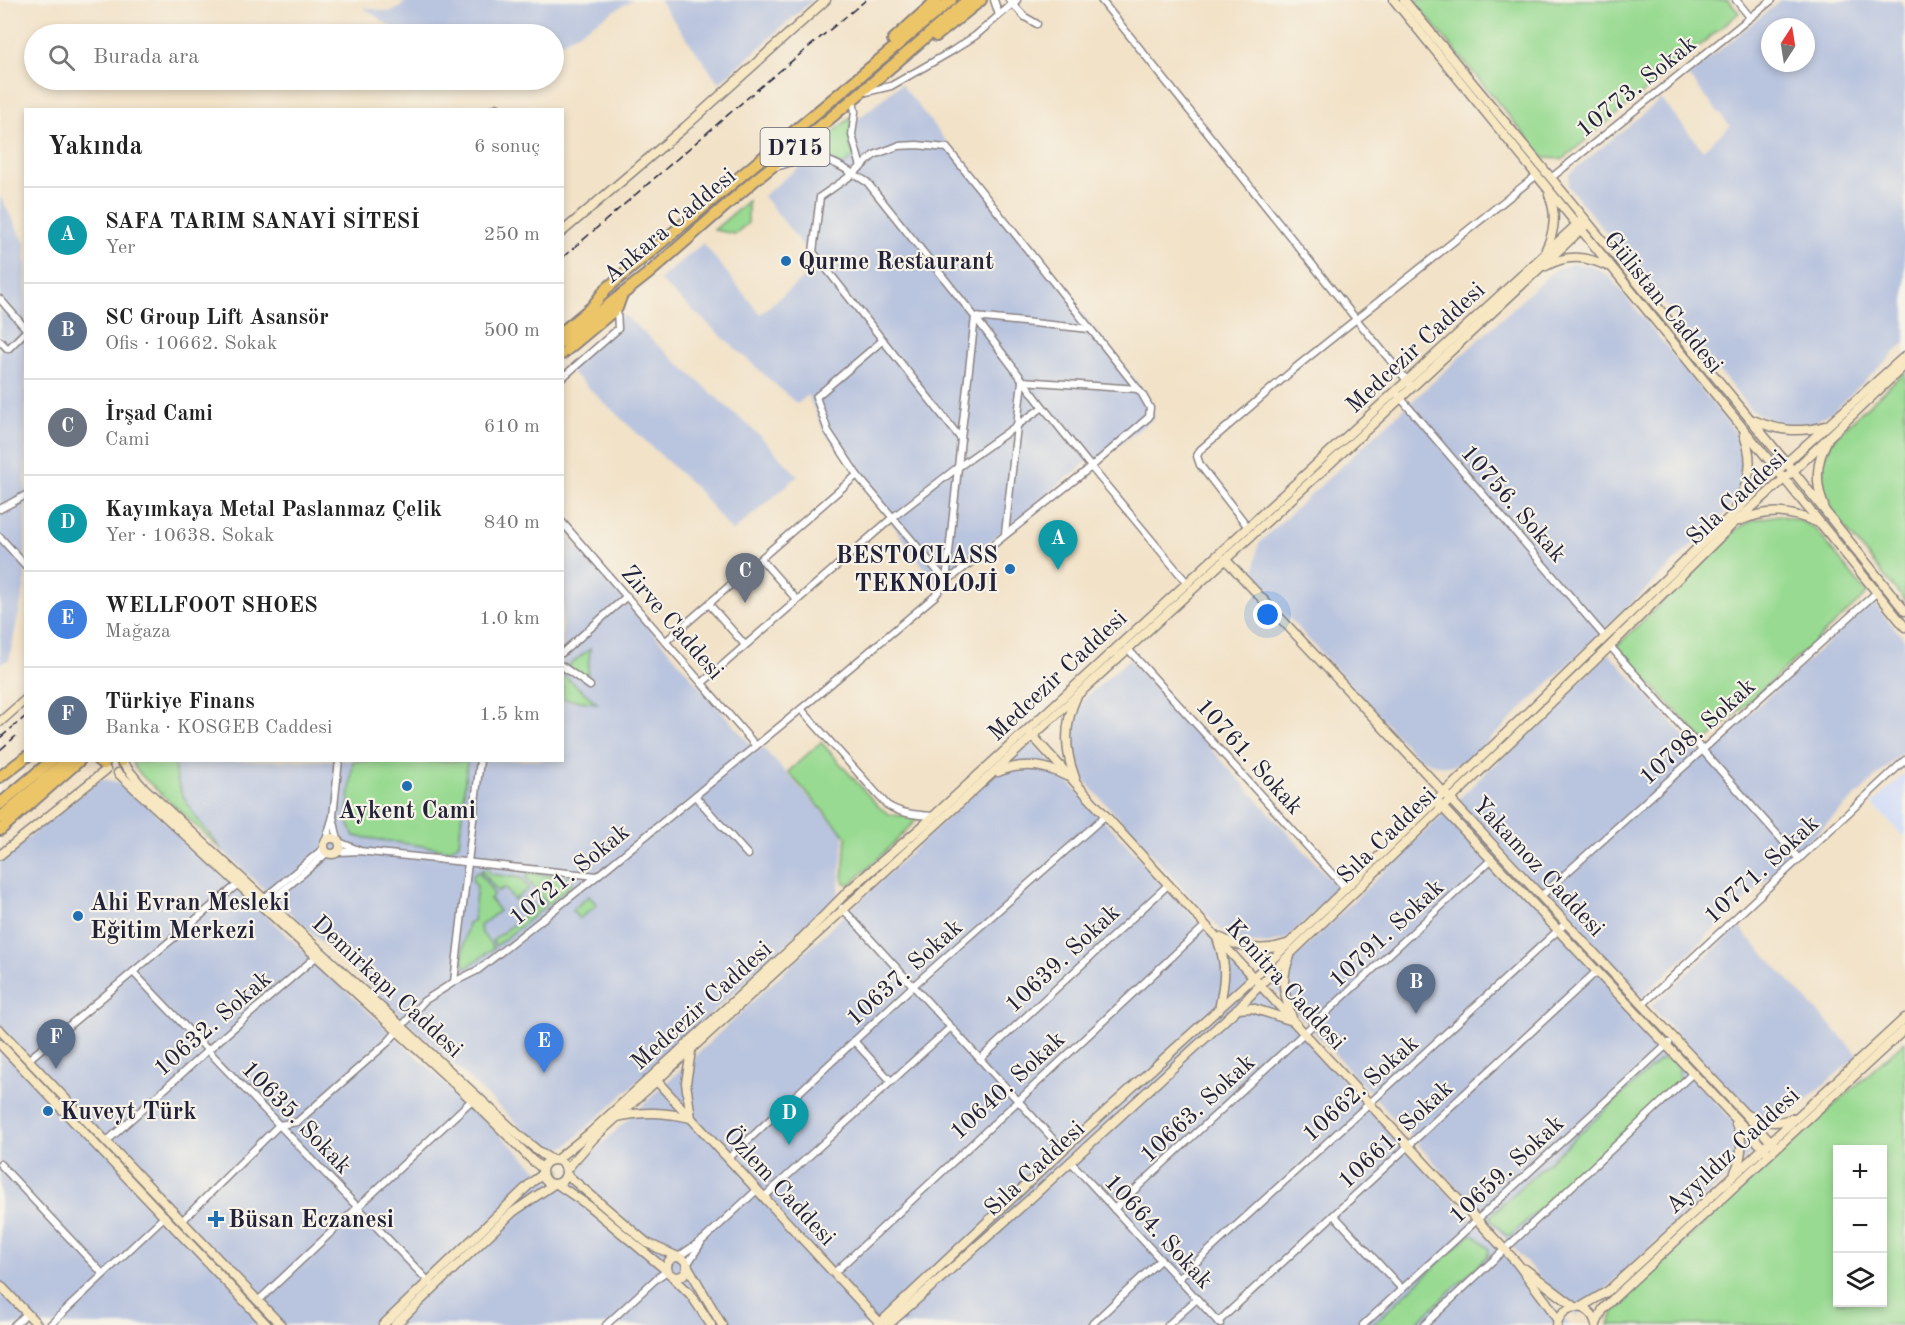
<!DOCTYPE html>
<html lang="tr">
<meta charset="utf-8">
<style>
:root{--surface:#fff;--page:#f2f2f2;--text:#222;--muted:#767676;--line:#e0e0e0;--accent:#db2777}
body{margin:0;font-family:"Old Standard TT",serif;background:var(--page);color:var(--text)}
.controls{position:absolute;right:18px;bottom:18px;display:grid;overflow:hidden;border-radius:0px;box-shadow:0 3px 9px #0003}
.controls button{width:54px;height:54px;display:grid;place-items:center;padding:0;border:0;border-bottom:2px solid var(--line);background:var(--surface);color:var(--text);font:30px sans-serif}
.compass{position:absolute;left:1761px;top:18px;width:54px;height:54px;border-radius:50%;background:var(--surface);box-shadow:0 3px 9px #0003;rotate:12deg}
.you{position:absolute;left:1268px;top:615px;width:21px;height:21px;margin:-15px;border:4px solid #fff;border-radius:50%;background:#1a73e8;box-shadow:0 0 0 9px #1a73e833}
.badge{display:grid;place-items:center;width:39px;height:39px;border-radius:50%;background:var(--accent);color:#fff;font-size:20px;font-weight:700}
.pin{position:absolute;translate:-50% -50px;filter:drop-shadow(0 2px 3px #0008)}
.pin::after{content:'';position:absolute;top:32px;width:21px;height:18px;background:inherit;clip-path:polygon(0 0,100% 0,50% 100%)}
.list{margin:0;padding:0;list-style:none}
h2{display:flex;justify-content:space-between;align-items:center;height:78px;margin:0;padding:0 24px;font-size:26px}
h2 small{font-size:20px;font-weight:400;color:var(--muted)}
.list li{display:grid;grid-template-columns:39px 1fr auto;gap:18px;align-items:center;box-sizing:border-box;height:96px;padding:0 24px;border-top:2px solid var(--line)}
.list b{display:block;font-size:22px;white-space:nowrap}
.list p{margin:0;font-size:20px;white-space:nowrap;color:var(--muted)}
.list em{font-size:20px;font-style:normal;color:var(--muted)}
.icon{flex:none;width:33px;height:33px;fill:none;stroke:currentColor;stroke-width:2;stroke-linecap:round;stroke-linejoin:round}
.map{position:relative;flex:none;width:1905px;height:1325px;overflow:hidden}
.search{position:absolute;background:var(--surface);box-shadow:0 3px 9px #0003;left:24px;top:24px;width:540px;height:66px;display:flex;align-items:center;gap:15px;box-sizing:border-box;padding:0 21px;border-radius:33px;color:var(--muted);font-size:22px}
.panel{position:absolute;background:var(--surface);box-shadow:0 3px 9px #0003;left:24px;top:108px;width:540px;height:654px;border-radius:0px}
.map>svg:first-child{display:block}
.built{fill:#cedafa}
.industrial{fill:#b9c4de;fill-rule:evenodd}
.green{fill:#98da91;stroke:#5d7e66;stroke-width:1.5;fill-rule:evenodd}
.lines{fill:none;stroke-linecap:round;stroke-linejoin:round}
.street-casing{stroke:#8a8282;stroke-width:9}
.secondary-casing{stroke:#8a8282;stroke-width:11}
.highway-casing{stroke:#8a8282;stroke-width:14}
.street{stroke:#fff;stroke-width:6}
.secondary{stroke:#f7e8c3;stroke-width:8}
.highway{stroke:#ecc569;stroke-width:10}
.rail{stroke:#22223b;stroke-width:1.5;stroke-dasharray:9 4.5;stroke-linecap:butt}
.poi-dot{fill:#1f6fb2;stroke:#f7f3e8;stroke-width:2}
.labels{text-anchor:middle;stroke-width:4.5;stroke-linejoin:round;paint-order:stroke}
.shield{fill:#f7f3e8;stroke:#62616f;stroke-width:1.5}
.shield-label{font-size:22px;font-weight:bold;fill:#22223b}
.street-label{font-size:24px;fill:#22223b;stroke:#f7f3e8}
.poi-label{font-size:24px;font-weight:bold;fill:#22223b;stroke:#f7f3e8;text-anchor:start}
</style>
<div class="map">
<svg width="1905" height="1325" viewBox="0 0 1905 1325">
<rect width="100%" height="100%" fill="#f7f3e8"/>
<filter id="ink" filterUnits="userSpaceOnUse"><feTurbulence type="fractalNoise" baseFrequency=".0167" numOctaves="2"/><feDisplacementMap in="SourceGraphic" scale="12" xChannelSelector="R" yChannelSelector="G"/><feConvolveMatrix kernelMatrix="1 2 1 2 8 2 1 2 1" color-interpolation-filters="sRGB"/></filter>
<filter id="wash" filterUnits="userSpaceOnUse"><feTurbulence type="fractalNoise" baseFrequency=".008" numOctaves="4" result="noise"/><feDisplacementMap in="SourceGraphic" scale="24" xChannelSelector="R" yChannelSelector="G"/><feGaussianBlur stdDeviation="1.35" result="paint"/><feColorMatrix in="noise" values="0 0 0 0 0 0 0 0 0 0 0 0 0 0 0 0 0 1.4 0 .05"/><feComposite in="paint" operator="in"/></filter>
<g filter="url(#wash)">
<rect width="100%" height="100%" fill="#f2e2c8"/>
<!-- built -->
<polygon class="built" points="1905,773 1905,838 1873,804"/>
<!-- industrial -->
<g class="industrial">
<polygon points="406,0 632,0 554,47 554,34 401,34 363,7 390,12 400,8"/>
<polygon points="659,0 813,0 719,83"/>
<path d="M1781 0H1899L1905 8V343L1832 412 1814 422 1799 424H1785L1770 420 1750 409 1568 186 1569 174 1661 99 1703 150 1730 126 1688 76ZM1770 27H1806V63H1770Z"/>
<polygon points="901,84 1147,395 1154,416 1152,419 1093,466 1088,461 937,585 823,429 808,395 797,404 659,280 703,243 760,314 819,265 763,196"/>
<polygon points="0,196 26,245 25,584 9,660 0,663"/>
<polygon points="1573,264 1588,265 1596,268 1609,276 1736,433 1744,455 1743,481 1735,499 1723,515 1477,752 1459,764 1452,766 1436,765 1416,756 1262,589 1255,574 1257,550 1259,544 1268,534 1551,273 1559,268"/>
<polygon points="624,315 761,437 798,476 732,532 698,490 565,366"/>
<polygon points="563,529 756,751 762,747 844,835 838,897 568,1145 557,1150 551,1150 542,1147 534,1139 223,851 184,801 177,783 174,761 562,760"/>
<polygon points="1873,602 1905,640 1905,750 1629,1009 1758,1148 1576,1316 1269,983 1609,653 1702,756"/>
<polygon points="1129,659 1339,889 1286,939 1267,944 1253,944 1237,940 1221,930 1083,779 1078,771 1073,755 1072,738 1073,723 1078,710 1084,699"/>
<polygon points="1030,740 1570,1325 0,1325 0,860 100,779 124,783 556,1187"/>
<polygon points="1739,927 1858,1055 1795,1110 1783,1116 1771,1117 1760,1116 1751,1111 1741,1104 1651,1006"/>
</g>
<!-- green -->
<g class="green">
<polygon points="1413,0 1729,0 1739,13 1563,159 1544,158"/>
<polygon points="851,117 850,145 854,157 843,165 822,157 807,155"/>
<polygon points="748,201 748,223 735,234 714,230"/>
<polygon points="1905,371 1905,601 1834,515 1824,492 1822,475 1823,460 1833,439"/>
<path d="M1778 515C1794 519 1807 521 1819 533L1867 594 1705 742 1616 647 1737 529 1753 520Z"/>
<polygon points="590,649 587,681 568,666"/>
<polygon points="562,675 563,675 597,703 563,699"/>
<polygon points="821,742 878,806 889,814 918,818 891,846 850,885 843,882 846,836 788,772"/>
<path d="M132 761H174C176 799 200 822 223 851L144 778 135 768Z"/>
<polygon points="353,761 467,761 459,843 450,850 354,836 347,820"/>
<polygon points="488,869 490,874 521,878 529,888 514,900 505,888 497,891 481,870"/>
<path d="M477 872 480 873 494 894 490 899 499 911 480 926 481 932 494 948 466 968C459 958 466 935 468 923L473 921 477 886 473 882V876Z"/>
<polygon points="529,873 569,878 572,884 548,905 526,878"/>
<polygon points="589,896 597,905 579,919 572,910"/>
<polygon points="542,902 545,907 496,946 492,941"/>
<path d="M1905 1041V1325H1609L1613 1310 1622 1298ZM1838 1150H1882V1302H1838Z"/>
<polygon points="1670,1059 1679,1068 1679,1081 1510,1236 1506,1235 1491,1220 1492,1214 1660,1060"/>
<circle cx="554" cy="1172" r="7"/>
<polygon points="1469,1235 1475,1235 1489,1249 1488,1256 1414,1325 1372,1325"/>
</g>
</g>
<g filter="url(#ink)">
<g class="lines">
<defs>
<g id="street">
<polyline points="994,0 999,15"/>
<polyline points="1009,0 1025,17 1037,24"/>
<polyline points="1101,0 1356,319 1410,384"/>
<polyline points="1736,0 1750,17"/>
<polyline points="866,92 891,86 952,51 975,36 1017,0"/>
<polyline points="853,99 855,112 852,135 861,167"/>
<polyline points="492,110 497,107"/>
<path d="M775 167C787 164 801 158 813 158 832 158 851 173 867 182L975 317 1043 407 1091 467 1149 417 1150 408 1142 394 947 148 917 145 898 146 874 155 853 174 820 197 813 252 961 439 946 581 955 575 1091 467 1188 584"/>
<polyline points="1551,178 1772,0"/>
<polyline points="0,299 26,329"/>
<polyline points="0,341 8,349 26,331"/>
<polyline points="562,378 618,329 617,308"/>
<polyline points="1398,395 1605,637"/>
<polyline points="961,439 975,317 1090,329"/>
<polyline points="0,509 26,495"/>
<polyline points="562,522 756,746"/>
<polyline points="1248,527 1200,465 1197,456 1200,450 1300,364 1537,175"/>
<polyline points="1005,534 1022,381 1138,389"/>
<polyline points="0,537 26,566"/>
<polyline points="761,559 797,600"/>
<polyline points="709,604 745,645"/>
<polyline points="666,641 857,475"/>
<polyline points="1610,646 1799,859"/>
<polyline points="1127,648 1346,889"/>
<polyline points="562,653 627,596"/>
<polyline points="562,666 590,686"/>
<polyline points="702,683 892,518 957,468 1043,407"/>
<path d="M801 709 887 805C901 814 917 815 933 816"/>
<polyline points="695,796 748,855"/>
<polyline points="333,817 338,840"/>
<polyline points="326,840 333,816 339,760"/>
<polyline points="339,842 358,850"/>
<polyline points="338,852 359,851 597,876"/>
<polyline points="1541,896 1877,592"/>
<polyline points="262,900 324,848"/>
<polyline points="266,905 327,853"/>
<polyline points="842,908 1063,1150"/>
<polyline points="133,972 431,1284"/>
<polyline points="454,982 480,760"/>
<polyline points="1642,1005 1905,760"/>
<polyline points="854,1041 891,1081"/>
<polyline points="980,1059 1169,884"/>
<polyline points="28,1060 238,884"/>
<polyline points="106,1142 208,1050 317,956"/>
<polyline points="729,1158 913,986 1106,815"/>
<polyline points="1070,1161 1220,1324"/>
<polyline points="0,1164 103,1274"/>
<polyline points="764,1197 951,1027"/>
<polyline points="1114,1209 1492,859"/>
<polyline points="1334,1215 1402,1289"/>
<polyline points="182,1221 279,1125 297,1122 387,1043 424,1001 454,982 478,970 597,876 801,709 935,596 946,581 857,475 828,431 816,397 883,340"/>
<polyline points="678,1257 704,1239 757,1190"/>
<polyline points="687,1265 701,1243"/>
<polyline points="834,1273 1206,925"/>
<polyline points="1178,1279 1566,923"/>
<polyline points="258,1301 472,1100"/>
<polyline points="1218,1322 1597,971"/>
<polyline points="14,1325 27,1314"/>
<polyline points="50,1325 165,1216"/>
<polyline points="606,1325 657,1278 667,1271"/>
<polyline points="1091,1325 1161,1259"/>
<polyline points="1168,1325 1197,1299"/>
<polyline points="1363,1325 1669,1043"/>
<polyline points="1424,1325 1693,1073"/>
</g>
<g id="secondary">
<polyline points="1394,0 1905,627"/>
<polyline points="1404,0 1793,471 1905,611"/>
<polyline points="562,232 685,127 826,0"/>
<path d="M1546 249C1555 231 1557 214 1549 195"/>
<path d="M1546 266C1567 254 1586 256 1607 266"/>
<path d="M1753 420C1778 431 1799 433 1825 426"/>
<path d="M1824 506C1815 484 1816 462 1827 441"/>
<path d="M1735 508C1749 483 1755 463 1744 435"/>
<path d="M1739 521C1771 508 1789 511 1819 523"/>
<polyline points="1225,559 1776,1147"/>
<polyline points="0,722 26,699"/>
<polyline points="1029,732 1304,1033 1517,1263 1547,1303 1558,1321"/>
<polyline points="123,763 140,784 521,1137 542,1154 552,1160"/>
<path d="M998 772C1022 762 1044 764 1066 776"/>
<polyline points="118,773 472,1100 533,1161 542,1168"/>
<path d="M1075 778C1065 752 1064 724 1076 698"/>
<polyline points="1440,805 1769,1154"/>
<circle cx="332" cy="846" r="8"/>
<polyline points="0,855 106,770"/>
<path d="M1221 938C1242 949 1264 952 1287 944"/>
<path d="M1218 941C1228 968 1224 984 1219 1010"/>
<path d="M1237 1009 1252 1008 1293 1021C1285 996 1279 982 1290 956"/>
<polyline points="0,1030 281,1325"/>
<polyline points="0,1044 267,1325"/>
<polyline points="654,1078 880,1323"/>
<path d="M1748 1115C1763 1123 1778 1124 1793 1118"/>
<path d="M617 1117C643 1111 665 1112 691 1118L686 1083 691 1051"/>
<circle cx="554" cy="1172" r="12"/>
<polyline points="556,1160 591,1132 796,944 849,890 925,824 1584,218"/>
<polyline points="566,1170 593,1139 1346,449 1588,223"/>
<path d="M1735 1172C1742 1158 1744 1139 1736 1124"/>
<polyline points="566,1174 647,1243 678,1257"/>
<polyline points="557,1184 589,1206 667,1271"/>
<circle cx="677" cy="1267" r="10"/>
<polyline points="687,1265 722,1325"/>
<polyline points="1525,1269 1575,1307"/>
<polyline points="673,1277 691,1295 711,1325"/>
<polyline points="0,1285 38,1325"/>
<polyline points="1581,1307 1608,1291 1905,1018"/>
<polyline points="1596,1324 1603,1309 1614,1298 1905,1029"/>
<polyline points="383,1325 532,1182 542,1175"/>
<polyline points="395,1325 513,1212 554,1184"/>
<polyline points="878,1325 1063,1150 1254,977 1777,471 1905,356"/>
<polyline points="888,1325 1030,1199 1237,1009 1292,952 1610,646 1733,524 1793,471 1905,365"/>
<path d="M1557 1325C1561 1302 1592 1301 1596 1325"/>
</g>
<g id="highway">
<polyline points="936,36 981,0"/>
<polyline points="893,40 937,0"/>
<polyline points="562,332 592,307 606,289 951,0"/>
<path d="M562 342 649 273 755 180C776 164 796 146 816 130 868 87 918 44 968 0"/>
<polyline points="562,354 617,308 622,294"/>
<polyline points="98,760 104,764"/>
<polyline points="122,760 122,761"/>
<polyline points="0,777 26,757"/>
<polyline points="0,804 52,760"/>
<polyline points="0,818 67,760"/>
<polyline points="0,830 80,760"/>
</g>
</defs>
<!-- street casing -->
<use href="#street" class="street-casing"/>
<!-- secondary casing -->
<use href="#secondary" class="secondary-casing"/>
<!-- highway casing -->
<use href="#highway" class="highway-casing"/>
<!-- street -->
<use href="#street" class="street"/>
<!-- secondary -->
<use href="#secondary" class="secondary"/>
<!-- highway -->
<use href="#highway" class="highway"/>
<!-- rail -->
<g class="rail">
<polyline points="562,258 759,88 866,0"/>
<polyline points="0,738 26,716"/>
<polyline points="0,750 16,736"/>
</g>
</g>
</g>
<!-- markers -->
<g class="poi-dot">
<circle cx="786" cy="261" r="6"/>
<circle cx="1010" cy="569" r="6"/>
<circle cx="407" cy="786" r="6"/>
<circle cx="78" cy="916" r="6"/>
<circle cx="48" cy="1111" r="6"/>
<path d="M213 1210h6v6h6v6h-6v6h-6v-6h-6v-6h6z"/>
</g>
<g class="labels">
<!-- shield labels -->
<rect class="shield" x="760.5" y="128" width="69" height="38" rx="4.5"/>
<g class="shield-label">
<text x="795" y="155">D715</text>
</g>
<!-- street labels -->
<g class="street-label">
<text transform="translate(1636 86) rotate(-39)" y="8">10773. Sokak</text>
<text transform="translate(669 225) rotate(-40)" y="8">Ankara Caddesi</text>
<text transform="translate(1664 302) rotate(51)" y="8">Gülistan Caddesi</text>
<text transform="translate(1415 347) rotate(-43)" y="8">Medcezir Caddesi</text>
<text transform="translate(1736 497) rotate(-43)" y="8">Sıla Caddesi</text>
<text transform="translate(1514 503) rotate(49)" y="8">10756. Sokak</text>
<text transform="translate(673 622) rotate(49)" y="8">Zirve Caddesi</text>
<text transform="translate(1057 675) rotate(-43)" y="8">Medcezir Caddesi</text>
<text transform="translate(1697 731) rotate(-42)" y="8">10798. Sokak</text>
<text transform="translate(1250 756) rotate(48)" y="8">10761. Sokak</text>
<text transform="translate(1386 835) rotate(-44)" y="8">Sıla Caddesi</text>
<text transform="translate(1539 866) rotate(47)" y="8">Yakamoz Caddesi</text>
<text transform="translate(1761 869) rotate(-43)" y="8">10771. Sokak</text>
<text transform="translate(569 874) rotate(-39)" y="8">10721. Sokak</text>
<text transform="translate(1386 933) rotate(-43)" y="8">10791. Sokak</text>
<text transform="translate(1062 958) rotate(-43)" y="8">10639. Sokak</text>
<text transform="translate(904 972) rotate(-42)" y="8">10637. Sokak</text>
<text transform="translate(1286 984) rotate(48)" y="8">Kenitra Caddesi</text>
<text transform="translate(388 986) rotate(43)" y="8">Demirkapı Caddesi</text>
<text transform="translate(701 1005) rotate(-42)" y="8">Medcezir Caddesi</text>
<text transform="translate(212 1023) rotate(-41)" y="8">10632. Sokak</text>
<text transform="translate(1007 1085) rotate(-43)" y="8">10640. Sokak</text>
<text transform="translate(1360 1088) rotate(-42)" y="8">10662. Sokak</text>
<text transform="translate(1197 1108) rotate(-43)" y="8">10663. Sokak</text>
<text transform="translate(297 1117) rotate(46)" y="8">10635. Sokak</text>
<text transform="translate(1395 1134) rotate(-43)" y="8">10661. Sokak</text>
<text transform="translate(1732 1150) rotate(-43)" y="8">Ayyıldız Caddesi</text>
<text transform="translate(1034 1168) rotate(-43)" y="8">Sıla Caddesi</text>
<text transform="translate(1506 1169) rotate(-43)" y="8">10659. Sokak</text>
<text transform="translate(780 1186) rotate(47)" y="8">Özlem Caddesi</text>
<text transform="translate(1159 1231) rotate(47)" y="8">10664. Sokak</text>
</g>
<!-- poi labels -->
<g class="poi-label">
<text x="798" y="269">Qurme Restaurant</text>
<text x="998" y="563" text-anchor="end">BESTOCLASS<tspan x="998" dy="28">TEKNOLOJİ</tspan></text>
<text x="407" y="818" text-anchor="middle">Aykent Cami</text>
<text x="90" y="910">Ahi Evran Mesleki<tspan x="90" dy="28">Eğitim Merkezi</tspan></text>
<text x="60" y="1119">Kuveyt Türk</text>
<text x="228" y="1227">Büsan Eczanesi</text>
</g>
</g>
</svg>
<div class="controls">
<button>+</button>
<button>−</button>
<button><svg class="icon" aria-label="layers" viewBox="0 0 24 24"><path d="M12 4l9 5-9 5-9-5zM3 14l9 5 9-5"/></svg></button>
</div>
<svg class="compass" viewBox="-18 -18 36 36"><path d="M0-13l5 13h-10z" fill="#e53935"/><path d="M0 13l5-13h-10z" fill="#767676"/></svg>
<div class="you"></div>
<div class="pin badge" style="left:1058px;top:570px;background:#0f9aa8">A</div>
<div class="pin badge" style="left:1416px;top:1014px;background:#5c6f8a">B</div>
<div class="pin badge" style="left:745px;top:603px;background:#6b7280">C</div>
<div class="pin badge" style="left:789px;top:1145px;background:#0f9aa8">D</div>
<div class="pin badge" style="left:544px;top:1073px;background:#3f7fe0">E</div>
<div class="pin badge" style="left:56px;top:1069px;background:#5c6f8a">F</div>
<div class="search"><svg class="icon" aria-label="search" viewBox="0 0 24 24"><circle cx="10" cy="10" r="6"/><path d="M15 15l6 6"/></svg>Burada ara</div>
<section class="panel">
<h2>Yakında<small>6 sonuç</small></h2>
<ul class="list">
<li><span class="badge" style="background:#0f9aa8">A</span><div><b>SAFA TARIM SANAYİ SİTESİ</b><p>Yer</p></div><em>250 m</em></li>
<li><span class="badge" style="background:#5c6f8a">B</span><div><b>SC Group Lift Asansör</b><p>Ofis · 10662. Sokak</p></div><em>500 m</em></li>
<li><span class="badge" style="background:#6b7280">C</span><div><b>İrşad Cami</b><p>Cami</p></div><em>610 m</em></li>
<li><span class="badge" style="background:#0f9aa8">D</span><div><b>Kayımkaya Metal Paslanmaz Çelik</b><p>Yer · 10638. Sokak</p></div><em>840 m</em></li>
<li><span class="badge" style="background:#3f7fe0">E</span><div><b>WELLFOOT SHOES</b><p>Mağaza</p></div><em>1.0 km</em></li>
<li><span class="badge" style="background:#5c6f8a">F</span><div><b>Türkiye Finans</b><p>Banka · KOSGEB Caddesi</p></div><em>1.5 km</em></li>
</ul>
</section>
</div>
